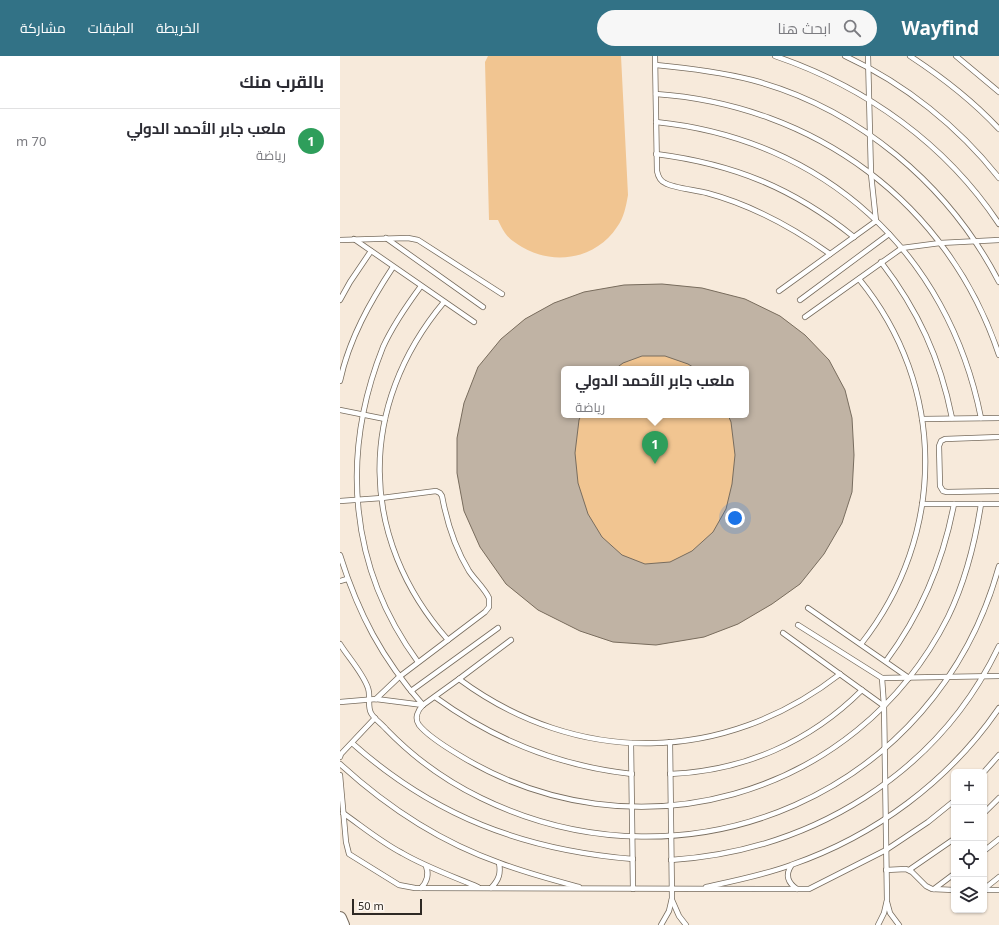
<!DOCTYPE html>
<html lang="ar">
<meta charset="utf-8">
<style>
:root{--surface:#fff;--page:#f7f7f7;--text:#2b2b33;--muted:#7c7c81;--line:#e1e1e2;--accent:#327286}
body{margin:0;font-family:"Noto Sans",Cairo,sans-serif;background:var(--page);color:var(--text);direction:rtl}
.controls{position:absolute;right:12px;bottom:12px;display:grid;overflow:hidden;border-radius:6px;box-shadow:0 1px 3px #0004}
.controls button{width:36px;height:36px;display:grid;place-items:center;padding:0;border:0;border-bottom:1px solid var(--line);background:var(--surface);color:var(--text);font:20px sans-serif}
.scale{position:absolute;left:12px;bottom:10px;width:70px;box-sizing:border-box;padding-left:4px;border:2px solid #2e2924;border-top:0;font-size:11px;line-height:14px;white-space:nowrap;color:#2e2924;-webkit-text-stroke:3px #fef8f2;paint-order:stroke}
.you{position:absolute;left:395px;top:462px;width:14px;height:14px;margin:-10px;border:3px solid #fff;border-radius:50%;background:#1a73e8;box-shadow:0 0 0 6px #1a73e833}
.badge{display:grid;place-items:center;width:26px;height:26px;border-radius:50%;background:var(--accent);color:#fff;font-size:13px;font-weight:700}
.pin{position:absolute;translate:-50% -33px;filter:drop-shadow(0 1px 2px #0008)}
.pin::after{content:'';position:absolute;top:21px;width:14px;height:12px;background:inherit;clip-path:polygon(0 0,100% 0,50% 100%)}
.popup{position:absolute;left:221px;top:310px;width:188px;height:52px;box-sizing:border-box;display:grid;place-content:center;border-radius:6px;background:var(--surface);filter:drop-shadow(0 1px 3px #0005);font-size:13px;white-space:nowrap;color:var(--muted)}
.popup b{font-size:15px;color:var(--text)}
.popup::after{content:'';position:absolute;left:50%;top:100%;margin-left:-8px;border:8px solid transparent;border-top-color:var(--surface)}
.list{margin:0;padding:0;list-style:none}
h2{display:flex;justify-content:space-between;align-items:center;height:52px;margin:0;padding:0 16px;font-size:17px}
h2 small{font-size:13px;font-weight:400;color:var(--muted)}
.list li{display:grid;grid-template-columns:26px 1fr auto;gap:12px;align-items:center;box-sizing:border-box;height:64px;padding:0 16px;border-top:1px solid var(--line)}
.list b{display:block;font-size:15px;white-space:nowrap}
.list p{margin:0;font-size:13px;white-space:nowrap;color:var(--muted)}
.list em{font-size:13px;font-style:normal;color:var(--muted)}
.icon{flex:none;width:22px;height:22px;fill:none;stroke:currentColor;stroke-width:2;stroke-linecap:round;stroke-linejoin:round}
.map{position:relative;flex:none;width:659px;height:869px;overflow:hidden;direction:ltr}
header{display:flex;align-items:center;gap:24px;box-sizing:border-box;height:56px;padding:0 20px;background:var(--accent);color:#fff}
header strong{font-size:19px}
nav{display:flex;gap:22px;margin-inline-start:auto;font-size:14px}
.search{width:280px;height:36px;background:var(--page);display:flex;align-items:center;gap:10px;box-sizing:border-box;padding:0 14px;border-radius:22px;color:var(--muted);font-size:15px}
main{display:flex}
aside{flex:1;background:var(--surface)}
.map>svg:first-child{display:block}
.green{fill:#f1c591;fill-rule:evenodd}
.building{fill:#c0b3a4;stroke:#786d5f;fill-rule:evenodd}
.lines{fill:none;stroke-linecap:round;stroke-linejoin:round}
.service-casing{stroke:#776c5e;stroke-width:6}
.tertiary-casing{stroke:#776c5e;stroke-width:14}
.service{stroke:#fff;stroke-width:4.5}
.tertiary{stroke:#fff;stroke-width:12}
</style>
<header>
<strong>Wayfind</strong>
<div class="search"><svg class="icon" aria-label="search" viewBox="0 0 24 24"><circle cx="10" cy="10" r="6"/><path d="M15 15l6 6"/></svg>ابحث هنا</div>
<nav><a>الخريطة</a><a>الطبقات</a><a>مشاركة</a></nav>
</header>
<main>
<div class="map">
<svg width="659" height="869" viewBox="0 0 659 869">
<rect width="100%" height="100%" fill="#f7eadb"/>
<!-- green -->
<g class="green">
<path d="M148 0H281L288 139C286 150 284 162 277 171 256 203 214 210 182 191 176 187 169 183 165 177 162 173 160 168 158 164H149L145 6Z"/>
<path d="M322 228 362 232 405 243 440 260 465 279 489 304 505 334 460 528 432 548 398 568 364 581 316 589 273 586 240 575 198 554 166 528 140 491 124 455 117 417V382L124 347 138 311 161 283 185 263 214 247 244 236 284 229ZM224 313H406V359H224Z"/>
</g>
<!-- building -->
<path class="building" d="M322 228 362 232 405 243 440 260 465 279 489 304 505 334 512 362 514 399 512 436 502 467 484 498 460 528 432 548 398 568 364 581 316 589 273 586 240 575 198 554 166 528 140 491 124 455 117 417V382L124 347 138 311 161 283 185 263 214 247 244 236 284 229ZM302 300H325L348 308 356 313H406V359H388L391 366 395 399 392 428 386 453 373 476 352 495 330 506 305 508 282 499 262 481 248 458 238 427 235 397 239 364 241 359H224V313H275L283 307Z"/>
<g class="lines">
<defs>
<g id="service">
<path d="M315 0 317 115C318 120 320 125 325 127 333 132 356 134 367 137 412 149 452 171 490 198"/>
<path d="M435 0C526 31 606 88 659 168"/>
<path d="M505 0C564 27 619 71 659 122"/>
<path d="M570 0C602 21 633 45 659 73"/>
<polyline points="616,0 659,36"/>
<path d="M316 9C348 12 380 16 412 24 518 52 609 129 659 226"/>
<path d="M316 38C474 49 608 146 659 299"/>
<path d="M316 66C484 83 608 196 641 362"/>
<path d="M316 98C394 108 453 132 514 181"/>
<polyline points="46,182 143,251"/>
<polyline points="14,183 134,266"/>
<polyline points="0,184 68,182 78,184 162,238"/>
<path d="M541 206C578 254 600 302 612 362"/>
<path d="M519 223C607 330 607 479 521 588"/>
<polyline points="439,235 536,165 531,118 528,0"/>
<polyline points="0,244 10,226 31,195"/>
<polyline points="460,244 549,178"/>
<path d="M104 246C17 350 18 482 108 584"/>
<polyline points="465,261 562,192 600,187 659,184"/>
<path d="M0 325C9 283 30 246 53 211"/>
<polyline points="0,354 45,363"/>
<polyline points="582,363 659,362"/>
<polyline points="659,381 605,383 601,385 599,390 600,430 603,435 607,436 659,435"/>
<path d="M0 445 42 442 96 435 100 437 102 440C107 467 115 492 129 515 135 524 145 533 149 542V551L145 556 59 621 36 643"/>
<polyline points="582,448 659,448"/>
<path d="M0 499C18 557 42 603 83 649"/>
<polyline points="0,525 7,523"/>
<polyline points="468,552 569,622"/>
<polyline points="458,569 542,622 659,620"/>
<polyline points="443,577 544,650"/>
<path d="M171 584 119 623 83 649C78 654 74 662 79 669 87 679 109 693 119 699 292 805 516 743 608 561 625 526 635 487 641 448"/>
<path d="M0 588C8 601 23 617 28 632 31 640 27 650 31 657 34 663 42 668 46 673 73 701 106 725 141 742 350 844 597 736 659 510"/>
<path d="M546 605C581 558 603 506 614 448"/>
<path d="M78 606C9 512 0 399 43 291 53 269 67 249 81 230"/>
<path d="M119 623C238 711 384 708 500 618"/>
<polyline points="71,635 158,572"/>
<path d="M95 641C154 684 219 710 292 718"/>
<polyline points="0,646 36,643 83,649"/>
<path d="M12 687C94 760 183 794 293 803"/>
<polyline points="291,687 293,833"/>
<polyline points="0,701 1,698 35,662"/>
<path d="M0 708C47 751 100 786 160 807 186 817 213 824 239 831"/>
<polyline points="644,716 659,699"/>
<path d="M330 718C404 715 470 686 522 634"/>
<polyline points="0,719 6,786 9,798 59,829 75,832 469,833 546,794 588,766 614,745"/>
<path d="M3 757C23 771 41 786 62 797 86 811 112 820 138 831"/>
<polyline points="644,757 659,742"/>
<polyline points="644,795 659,783"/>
<path d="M331 804C471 795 598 718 659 590"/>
<path d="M451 810C445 819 448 827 457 833"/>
<polyline points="546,814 566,813 572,816 586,830 592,833 614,834"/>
<polyline points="569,814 614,783"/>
<path d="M366 831C394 825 424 819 451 809 535 780 609 725 659 652"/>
<path d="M81 832C88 825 89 818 86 810"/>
<path d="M151 832C159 824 161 817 159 807"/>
<polyline points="594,833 614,818"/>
<polyline points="644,833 659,821"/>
<polyline points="644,834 659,834"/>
<polyline points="332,844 339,860 346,869"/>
<polyline points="547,846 550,857 559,869"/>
<polyline points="321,869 329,855 332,842 330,686"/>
<polyline points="538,869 544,857 547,844 544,650 542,622"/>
</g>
<polyline id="tertiary" points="0,862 3,869"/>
</defs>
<!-- service casing -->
<use href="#service" class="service-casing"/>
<!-- tertiary casing -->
<use href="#tertiary" class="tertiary-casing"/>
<!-- service -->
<use href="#service" class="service"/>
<!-- tertiary -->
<use href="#tertiary" class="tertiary"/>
</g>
</svg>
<div class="controls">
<button>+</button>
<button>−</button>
<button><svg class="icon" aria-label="locate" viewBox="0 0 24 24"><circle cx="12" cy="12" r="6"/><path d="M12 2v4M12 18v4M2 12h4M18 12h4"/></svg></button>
<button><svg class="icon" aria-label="layers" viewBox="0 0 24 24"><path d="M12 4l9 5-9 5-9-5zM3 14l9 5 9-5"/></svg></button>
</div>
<div class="scale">50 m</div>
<div class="you"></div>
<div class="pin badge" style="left:315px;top:408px;background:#2e9e5b">1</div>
<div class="popup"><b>ملعب جابر الأحمد الدولي</b>رياضة</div>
</div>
<aside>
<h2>بالقرب منك<small></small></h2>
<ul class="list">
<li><span class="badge" style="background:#2e9e5b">1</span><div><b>ملعب جابر الأحمد الدولي</b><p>رياضة</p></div><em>70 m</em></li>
</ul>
</aside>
</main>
